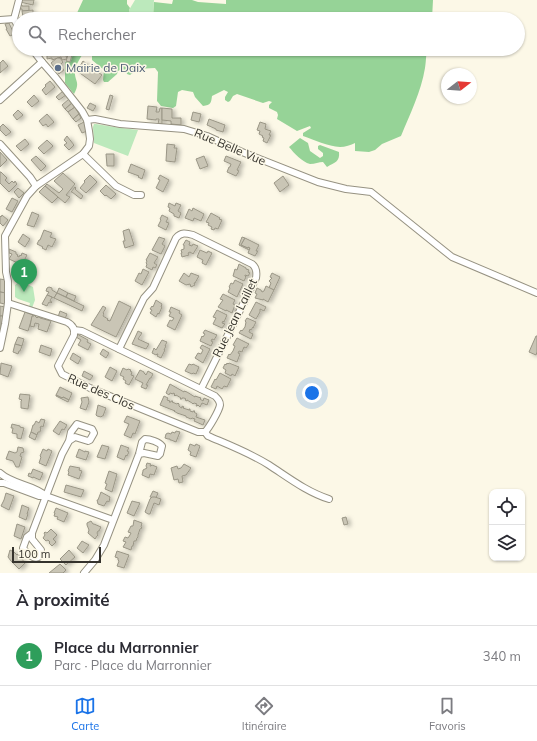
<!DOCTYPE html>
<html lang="fr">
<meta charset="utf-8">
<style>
:root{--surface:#fff;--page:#f2f2f3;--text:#2b2b33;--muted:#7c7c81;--line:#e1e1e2;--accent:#1a73e8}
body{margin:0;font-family:Mulish,sans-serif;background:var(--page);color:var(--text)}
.controls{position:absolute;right:12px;bottom:12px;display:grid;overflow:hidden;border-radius:8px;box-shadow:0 1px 3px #0004}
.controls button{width:36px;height:36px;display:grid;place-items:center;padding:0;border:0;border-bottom:1px solid var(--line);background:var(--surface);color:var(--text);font:20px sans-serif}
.compass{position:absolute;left:441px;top:68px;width:36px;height:36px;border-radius:50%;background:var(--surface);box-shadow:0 1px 3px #0004;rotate:73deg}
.scale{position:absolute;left:12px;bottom:10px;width:89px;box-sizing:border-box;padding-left:4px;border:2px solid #35332d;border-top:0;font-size:11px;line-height:14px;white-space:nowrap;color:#35332d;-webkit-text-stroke:3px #fcf8e7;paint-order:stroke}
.you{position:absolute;left:312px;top:393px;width:14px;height:14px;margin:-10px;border:3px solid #fff;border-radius:50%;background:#1a73e8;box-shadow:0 0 0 6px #1a73e833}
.badge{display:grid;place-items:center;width:26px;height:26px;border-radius:50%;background:var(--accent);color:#fff;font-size:13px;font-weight:700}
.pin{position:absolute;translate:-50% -33px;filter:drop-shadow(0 1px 2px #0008)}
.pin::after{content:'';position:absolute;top:21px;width:14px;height:12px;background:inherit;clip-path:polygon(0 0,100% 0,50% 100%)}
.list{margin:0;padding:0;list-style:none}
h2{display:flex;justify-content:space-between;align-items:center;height:52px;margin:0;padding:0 16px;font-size:17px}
h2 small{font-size:13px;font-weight:400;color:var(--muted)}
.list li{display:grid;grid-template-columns:26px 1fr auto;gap:12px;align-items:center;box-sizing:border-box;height:60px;padding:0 16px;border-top:1px solid var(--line)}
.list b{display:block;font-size:15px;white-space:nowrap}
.list p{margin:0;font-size:13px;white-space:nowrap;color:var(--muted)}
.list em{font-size:13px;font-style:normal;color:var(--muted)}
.icon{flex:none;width:22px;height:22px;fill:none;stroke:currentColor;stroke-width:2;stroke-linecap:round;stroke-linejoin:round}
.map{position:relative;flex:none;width:537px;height:573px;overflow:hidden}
.search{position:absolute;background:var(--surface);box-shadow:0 1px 3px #0004;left:12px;right:12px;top:12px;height:44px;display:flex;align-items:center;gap:10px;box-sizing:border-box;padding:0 14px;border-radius:22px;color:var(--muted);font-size:15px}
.sheet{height:112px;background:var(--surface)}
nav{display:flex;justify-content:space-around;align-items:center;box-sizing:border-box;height:56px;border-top:1px solid var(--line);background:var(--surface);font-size:11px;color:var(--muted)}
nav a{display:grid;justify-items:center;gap:2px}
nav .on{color:var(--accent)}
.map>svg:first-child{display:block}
.green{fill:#bce9bc}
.forest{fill:#96d397}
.building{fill:#c9c5b5;stroke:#9a9686;filter:url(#shadow)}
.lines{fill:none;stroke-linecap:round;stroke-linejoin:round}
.minor-casing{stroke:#969282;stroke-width:8}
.minor{stroke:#fff;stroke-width:6}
.service-dot{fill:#5c6f8a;stroke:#fcf8e7;stroke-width:1.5}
.labels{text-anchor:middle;stroke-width:3;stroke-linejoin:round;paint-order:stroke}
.service-label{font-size:12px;fill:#4e5e75;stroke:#fcf8e7;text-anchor:start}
.street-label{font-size:12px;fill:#35332d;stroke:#fcf8e7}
</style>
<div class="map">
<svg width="537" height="573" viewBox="0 0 537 573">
<defs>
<filter id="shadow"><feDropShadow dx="3" dy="1.5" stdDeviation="2" flood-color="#0004"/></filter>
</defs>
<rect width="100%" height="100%" fill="#fcf8e7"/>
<!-- green -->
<g class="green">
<polygon points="135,0 154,0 153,17 134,19 131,17 129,10"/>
<polygon points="94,124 96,124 114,127 138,130 128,156 94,143 93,127"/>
<polygon points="20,281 33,287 35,300 32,308 29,307 30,303 18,299 15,297 15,285"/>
</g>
<!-- forest -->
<g class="forest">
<polygon points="83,0 127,0 127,4 130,8 129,10 131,17 134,19 70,19 72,15 77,13"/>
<polygon points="173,0 192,0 198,2 226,4 226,0 433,0 432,19 136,19 153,17 154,2 172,4"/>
<path d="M71 49H427C426 55 426 62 425 68 421 92 410 114 401 136L382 144 375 150 369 152 355 151V143C351 145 345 147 340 147 328 146 314 140 303 136V133L311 128 310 126 297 131 277 119 278 115 277 112 269 108V105L272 102 269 101 263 103 237 94 233 96 230 101 228 102 225 100V97L228 92 224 90 212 96C211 103 211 105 203 106L195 97 193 92 182 90 178 92 176 106 173 108 161 106 157 101 158 72 155 68 135 69 134 72 130 75 127 74 126 71 122 69 118 71 117 74 108 82H104L103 80 104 70 92 60V56L88 52H84C81 57 76 64 75 70 74 82 81 81 74 94L65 83V63L72 54Z"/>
<path d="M300 138 308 143 310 151 320 158 323 156V153L318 149V146L320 145 339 152C340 162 335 162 327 167L323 162C319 162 315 164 310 164 302 162 294 153 289 147Z"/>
</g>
<!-- building -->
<g class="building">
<polygon points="21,0 34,0 33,5 20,2"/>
<polygon points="19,5 22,5 22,6 29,6 29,11 22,11 22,9 19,9"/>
<polygon points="33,10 33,18 30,19 19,19 19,18 23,17 22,11"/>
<polygon points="9,23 14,34 10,36 6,29 7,29 5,24"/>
<polygon points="59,49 69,49 71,55 66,56 67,59 62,60 61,57 52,60 52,58 47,59 47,54 51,53 50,51"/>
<polygon points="68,55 72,55 70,62 66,61"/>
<polygon points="57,58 60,58 63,62 60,65 64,70 59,74 51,63"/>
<polygon points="3,60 8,66 0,73 0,63"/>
<polygon points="83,61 102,75 95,84 77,71"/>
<polygon points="50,81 55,87 46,95 42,90 46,86 45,85"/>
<polygon points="63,91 66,95 59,100 56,97"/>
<polygon points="34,95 39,101 32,107 27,102"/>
<polygon points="110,95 113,96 109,110 106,109"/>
<polygon points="69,99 72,103 65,109 62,105"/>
<polygon points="72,103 75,107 68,112 65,109"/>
<polygon points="90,103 96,106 93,111 87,108"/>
<polygon points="148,106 157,107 156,112 159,112 160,108 162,108 162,124 158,124 159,119 156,119 156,120 147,119"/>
<polygon points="75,107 79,114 73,119 68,112"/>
<polygon points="162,108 172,109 172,118 181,118 181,125 171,124 171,121 162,120"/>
<polygon points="18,110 23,115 17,120 13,115"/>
<polygon points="193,112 201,114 199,122 191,120"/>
<polygon points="47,114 54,122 48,127 46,124 43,126 39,121"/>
<polygon points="79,114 81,118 76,122 73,119"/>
<polygon points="209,119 225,125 223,132 216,130 216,129 207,125"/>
<polygon points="84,122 87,131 82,133 78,125"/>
<polygon points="260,122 266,124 265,129 271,131 269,135 271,135 267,143 263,141 264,138 262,137 263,136 259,134 260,131 257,130"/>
<polygon points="3,124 11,132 6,136 0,130 0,127"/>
<polygon points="67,136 74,145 69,150 64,145 67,143 64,140"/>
<polygon points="25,139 29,144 21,151 16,146"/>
<polygon points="47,140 53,146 44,154 38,148"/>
<polygon points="167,144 175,145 174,148 177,148 175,162 166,161"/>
<polygon points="0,152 7,160 0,167"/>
<polygon points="106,154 114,154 114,166 107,166"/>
<polygon points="36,156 46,166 41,171 31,160"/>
<polygon points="204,156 208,166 200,169 196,159"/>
<polygon points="226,156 241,162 237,170 239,171 236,176 227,172 229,167 230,167 231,164 224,161"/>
<polygon points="131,164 145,170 142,179 138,177 139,176 128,172"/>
<polygon points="0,172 1,172 7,178 5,180 9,184 12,181 14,183 15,181 17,184 9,192 0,183"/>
<polygon points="63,173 75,184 66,195 70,197 65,203 45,186 47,184 59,193 63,189 54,181"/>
<polygon points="90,175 97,182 86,193 80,188 85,182 84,181"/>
<polygon points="160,175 169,180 163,192 156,188 160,180 158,179"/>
<polygon points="283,176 289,185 280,192 274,183"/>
<polygon points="106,185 116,194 111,199 106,195 105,196 100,191"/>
<polygon points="45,186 58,197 52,203 39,192"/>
<polygon points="75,187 76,188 75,189 83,196 81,199 72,192 71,192"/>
<polygon points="18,188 24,193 19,198 14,192"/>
<polygon points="12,198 18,201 12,212 6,209"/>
<polygon points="169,203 175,206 176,203 181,205 178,211 181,213 179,218 174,216 174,214 169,211 170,208 168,207"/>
<polygon points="193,208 204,214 201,221 194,218 193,221 185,218 189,209 192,211"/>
<polygon points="32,212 39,215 34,227 27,225"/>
<polygon points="211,213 220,218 219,219 222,220 218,229 215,228 214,230 211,229 212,227 208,225 209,223 206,222"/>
<polygon points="2,215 8,220 3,226 0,223 0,216 1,217"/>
<polygon points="162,215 168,218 166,222 169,223 166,230 158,226 161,220 160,219"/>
<polygon points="129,229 134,245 125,248 123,241 125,241 123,231"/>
<polygon points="44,230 52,233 50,237 56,239 52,247 48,245 46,250 42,248 43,247 37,244 39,240 40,240"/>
<polygon points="23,234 30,239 25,247 18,242"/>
<polygon points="159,237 165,239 162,244 165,246 161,254 152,250"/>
<polygon points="242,237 245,238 241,245 248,248 248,247 250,248 249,250 239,245"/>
<polygon points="245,238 259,245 256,251 258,251 255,256 248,253 250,248 248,247 248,248 241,245"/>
<polygon points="186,240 190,242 189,245 192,246 193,244 198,246 193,254 190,252 188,253 189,255 182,257 181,253 182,253 181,250 184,249 184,245 183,245"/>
<polygon points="9,249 16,252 16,254 18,255 17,256 19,257 20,255 21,256 22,253 27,255 22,265 9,259 12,254 9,253"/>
<polygon points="200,250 207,253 208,251 212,253 206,265 202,263 203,260 197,257"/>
<polygon points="150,253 158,257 154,263 157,265 155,268 153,267 152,270 146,267 147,264 146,263 147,261 146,260"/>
<polygon points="239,264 246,268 246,269 249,270 248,272 250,273 248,276 245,275 245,276 246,277 244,281 233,276 235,269 237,270"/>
<polygon points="16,268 19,270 15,278 12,275"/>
<polygon points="143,269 149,272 142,285 135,281 139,273 141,274"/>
<polygon points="184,273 189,277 191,273 199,276 195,283 194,283 195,285 191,287 190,284 186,285 179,281"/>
<polygon points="272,273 280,277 274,290 269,288 271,283 269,281 272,278 270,277"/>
<polygon points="0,279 6,280 6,293 0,292"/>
<polygon points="235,280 243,284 237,297 228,292 230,288 229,287 231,283 233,284"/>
<polygon points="266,286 274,290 268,302 263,299 263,300 255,298 257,294 255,293 257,288 261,290 262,292 264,291"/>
<polygon points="49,287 52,288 52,290 57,293 54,298 47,295 49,292 46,291 47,288"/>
<polygon points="59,288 68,293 66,297 57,293"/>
<polygon points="0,292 6,293 5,304 0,303"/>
<polygon points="57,293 84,306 82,311 54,298"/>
<polygon points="68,293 76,296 74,301 66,297"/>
<polygon points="223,294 235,300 233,304 235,305 232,313 226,310 226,311 218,307 223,300 220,299"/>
<polygon points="47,295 52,297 50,301 52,302 51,303 49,302 47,306 42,304"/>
<polygon points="156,300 162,304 161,307 162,307 159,314 158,313 156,317 150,313 152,310 150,309 152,306 153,307"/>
<polygon points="119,301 131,307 116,337 91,325 103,306 106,308 103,313 104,314 103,316 108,319 107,320 110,321"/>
<polygon points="256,302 266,307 264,311 260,309 260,312 256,319 249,315"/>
<polygon points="0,306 5,307 4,316 0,316"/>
<polygon points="171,307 180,311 179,313 182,315 175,330 167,326 170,320 172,321 174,318 169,316 171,312 169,312"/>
<polygon points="217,310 227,315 224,322 223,321 222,323 225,324 222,328 213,324 216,318 213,317"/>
<polygon points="60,311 67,314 65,319 58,317"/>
<polygon points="25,312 33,315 28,331 19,328"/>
<polygon points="34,315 37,318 38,317 40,317 40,318 51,321 47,332 38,329 39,324 35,323 34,327 30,326 32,316 34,316"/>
<polygon points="0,316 4,316 0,340"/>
<polygon points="247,318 256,322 253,328 253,327 251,330 250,329 249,332 253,334 251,339 239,333 241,330 242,331 245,327 246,322 245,321"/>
<polygon points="205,330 217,335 214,340 212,339 211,341 213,342 211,346 200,341 202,336 203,337 205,334 203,333"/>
<polygon points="138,331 142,333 138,339 149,344 146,349 132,344"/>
<polygon points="77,334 88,340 87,342 91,344 88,350 78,345 81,340 76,337"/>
<polygon points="536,336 537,336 537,352 536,355 529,352"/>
<polygon points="18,337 24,339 22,346 15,344"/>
<polygon points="237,338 249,344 246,348 244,347 242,352 239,351 238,353 240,354 237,362 227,358 229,354 230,355 233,351 235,346 233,345"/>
<polygon points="162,340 167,342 165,346 166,346 164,350 165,350 161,358 157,356 158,354 157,354 156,355 152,353 154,348 156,350"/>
<polygon points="15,344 22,346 20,351 19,351 18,354 13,352"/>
<polygon points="41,345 52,349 50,356 39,352"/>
<polygon points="202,345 210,349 203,363 195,358 198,353 201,354 203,350 200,348"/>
<polygon points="103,349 109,353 106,358 100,354"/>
<polygon points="73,353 81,358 78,364 70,359"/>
<polygon points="1,363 12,366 8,377 0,374"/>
<polygon points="227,363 228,364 229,363 239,367 235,376 232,374 231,376 225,373 226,370 223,368 225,364 226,365"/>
<polygon points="189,364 192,365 193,364 199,367 196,374 193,373 192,374 185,371"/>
<polygon points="110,367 117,371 112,381 105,377"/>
<polygon points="123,368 127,370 128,369 131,370 130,371 132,372 131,375 134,376 129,385 125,383 126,381 123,379 124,377 120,375"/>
<polygon points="140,370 144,372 144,373 146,375 148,371 153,374 151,378 150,378 146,385 148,385 146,389 141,387 143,383 135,379"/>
<polygon points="84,371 93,376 90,380 82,376"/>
<polygon points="220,373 231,379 227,387 224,386 222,389 217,386 216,389 211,387 215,379 216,380"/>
<polygon points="170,384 184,392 184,391 187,392 195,397 195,396 201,398 200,399 203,401 204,398 209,400 207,405 202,403 200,407 198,405 197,406 196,406 197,404 194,403 193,404 192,403 187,400 187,401 185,400 186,399 184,398 182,398 182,399 180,399 181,398 176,395 175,396 174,395 175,394 173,393 173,394 170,393 169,395 166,393"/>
<polygon points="60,387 72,393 69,400 63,397 62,398 56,395"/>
<polygon points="20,394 30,395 28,409 21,408 21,401 22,400 19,399"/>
<polygon points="56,395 62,398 63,397 69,400 68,402 56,396"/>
<polygon points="164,396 168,398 167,400 170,401 169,402 171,402 171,401 173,401 172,402 177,404 178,403 179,404 179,406 180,407 182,408 182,406 184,407 183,408 189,410 189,409 190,409 190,411 193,412 193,411 195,411 194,412 197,414 196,417 205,420 203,425 194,421 195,419 192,418 191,419 186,417 186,416 177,413 174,411 175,411 160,405"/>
<polygon points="88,397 89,402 86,410 80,408 82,402 81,398"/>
<polygon points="98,405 106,408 103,416 102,416 101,417 97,416 96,415"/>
<polygon points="127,416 140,421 135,434 133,433 131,438 124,435 129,424 124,422"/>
<polygon points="41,419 45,420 43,427 41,426 40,428 41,428 40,432 38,432 37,435 31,432 33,425 34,425 36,421 39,423"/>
<polygon points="60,421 67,425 64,430 62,429 59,435 53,431"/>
<polygon points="12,424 20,426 20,427 24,428 21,439 17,438 17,434 12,433 13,428 11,428"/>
<polygon points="176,431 180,432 176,442 171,440 170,440 170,439 168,439 165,438 166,434 168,433 171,434 172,432 175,433"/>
<polygon points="31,432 37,435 35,440 29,437"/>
<polygon points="190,444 195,446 196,444 200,446 196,457 190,455 191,452 188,450"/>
<polygon points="102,445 109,447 105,459 97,457"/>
<polygon points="121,445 129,448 127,451 129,452 127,456 126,455 124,460 117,457"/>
<polygon points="18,447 23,448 24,452 21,453 20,456 22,457 19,467 16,467 13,461 6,459 9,451 15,453 17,452"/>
<polygon points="43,449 47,451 48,449 52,451 46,466 39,463 41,457 40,456"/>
<polygon points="79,449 85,452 85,451 89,452 86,460 76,457"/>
<polygon points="147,463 151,464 150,466 151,466 152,465 157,467 154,475 150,474 149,478 142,475 143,471 143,470 147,468 146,466"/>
<polygon points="184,464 191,468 186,475 182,476 183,482 179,483 178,479 174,480 171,468 177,466 178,469 181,468"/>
<polygon points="70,466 80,468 79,470 82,471 79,479 68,475 69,472 68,471"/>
<polygon points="33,469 43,473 40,480 33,477 33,478 28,476 29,473 31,474"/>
<polygon points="109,471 117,474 112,492 105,489 107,484 105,483"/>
<polygon points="66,485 84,490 81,497 64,492"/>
<polygon points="153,491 158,493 156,498 154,498 150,497"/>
<polygon points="101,492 110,497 109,502 107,501 104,506 98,504 97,500 98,500"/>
<polygon points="6,493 14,496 9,510 1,506 4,500"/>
<polygon points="152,497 155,497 161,499 159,505 154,503 150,514 148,514 145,512 150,499"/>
<polygon points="132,501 140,503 134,516 127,513"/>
<polygon points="22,505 29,508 27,514 28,514 26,520 19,517"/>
<polygon points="56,508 68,513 64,522 57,519 58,517 54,516 55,513 54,513"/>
<polygon points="346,517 348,524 344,525 342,518"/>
<polygon points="134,520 142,523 141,527 142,528 140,529 138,535 138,537 137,538 136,541 134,541 133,546 132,546 131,550 123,547 126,542 123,541 125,537 128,538 130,535 131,533 128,532 131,526 133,526"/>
<polygon points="91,521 93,524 94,524 101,527 99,531 98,531 97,533 98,535 97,536 95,539 88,533 89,530 87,525 87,523"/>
<polygon points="17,524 25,527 21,539 14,536"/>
<polygon points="51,529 57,535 53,539 56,542 52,546 49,543 50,542 48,540 46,541 43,538 45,535 44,533 45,532 47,533"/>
<polygon points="82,541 89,545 83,553 77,548"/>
<polygon points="10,550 14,552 17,555 18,554 25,563 19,569 11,561 8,557"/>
<polygon points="69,550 75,557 66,565 60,559"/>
<polygon points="117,551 129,555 124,568 117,566 119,561 118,560 118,558 115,557"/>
<polygon points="60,564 66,570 63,573 49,573"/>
</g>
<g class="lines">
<defs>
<g id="minor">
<polyline points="14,19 19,0"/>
<polyline points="14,19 19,28"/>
<polyline points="0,20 14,19"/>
<polyline points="0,100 42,62"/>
<polyline points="87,120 95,119 120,124 184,129 207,136 242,152 318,182 346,189 371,192 452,257 537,293"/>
<polyline points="0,144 30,177 36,186"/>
<polyline points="83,154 116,186 134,195 141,195"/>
<path d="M8 303 67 322C73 325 75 329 74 335L58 366 62 374 90 388 198 432H205"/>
<path d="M74 330 82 331 215 396C218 399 220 401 220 405 219 411 209 428 205 432"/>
<polyline points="0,348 5,324 8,303 8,281 6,272 5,236 27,196 36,186 83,154 89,146 90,139 89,131 87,120 82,111 56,78 42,62 32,49"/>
<path d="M119 349 144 298 153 288 176 238C181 232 186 233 193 235L252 264C256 267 257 272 256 278L201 389"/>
<path d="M205 432 208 436C229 445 250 453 269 465 289 478 307 492 329 499"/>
<path d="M0 473C13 485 33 484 46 496L113 520"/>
<polyline points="0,483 4,483 39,496 46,496"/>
<path d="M32 533 27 537 23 548C28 555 40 565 41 550L32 539V533L62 454 69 441 71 432 77 424 92 429 94 433 90 440 88 441 75 437 69 441"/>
<path d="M84 573 95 560 104 545 139 454 142 442 145 439C150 439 159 442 162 446L160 454 158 456 144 453 139 454"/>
</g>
</defs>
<!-- minor casing -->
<use href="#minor" class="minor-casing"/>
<!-- minor -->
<use href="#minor" class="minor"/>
</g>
<!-- markers -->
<circle class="service-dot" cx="58" cy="68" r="4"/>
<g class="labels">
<!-- service labels -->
<g class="service-label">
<text x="66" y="72">Mairie de Daix</text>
</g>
<!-- street labels -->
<g class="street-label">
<text transform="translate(230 147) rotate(23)" y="4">Rue Belle Vue</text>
<text transform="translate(235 318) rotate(-64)" y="4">Rue Jean Laillet</text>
<text transform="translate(101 392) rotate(24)" y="4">Rue des Clos</text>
</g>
</g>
</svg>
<div class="controls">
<button><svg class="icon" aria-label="locate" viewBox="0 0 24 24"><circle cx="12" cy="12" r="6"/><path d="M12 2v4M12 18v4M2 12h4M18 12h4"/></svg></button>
<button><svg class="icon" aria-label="layers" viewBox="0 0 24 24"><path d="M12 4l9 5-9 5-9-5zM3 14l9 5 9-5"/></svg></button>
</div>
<svg class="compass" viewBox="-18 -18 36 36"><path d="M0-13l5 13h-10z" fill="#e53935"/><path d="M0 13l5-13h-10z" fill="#7c7c81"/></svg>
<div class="scale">100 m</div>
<div class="you"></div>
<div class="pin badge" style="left:24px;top:292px;background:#2e9e5b">1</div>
<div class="search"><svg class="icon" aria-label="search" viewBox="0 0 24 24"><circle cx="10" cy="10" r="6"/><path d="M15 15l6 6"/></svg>Rechercher</div>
</div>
<section class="sheet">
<h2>À proximité<small></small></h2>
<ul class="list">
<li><span class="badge" style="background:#2e9e5b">1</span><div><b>Place du Marronnier</b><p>Parc · Place du Marronnier</p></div><em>340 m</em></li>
</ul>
</section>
<nav>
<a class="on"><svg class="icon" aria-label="map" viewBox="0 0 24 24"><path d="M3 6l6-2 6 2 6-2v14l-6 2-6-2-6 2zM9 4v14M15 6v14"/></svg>Carte</a>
<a><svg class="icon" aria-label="directions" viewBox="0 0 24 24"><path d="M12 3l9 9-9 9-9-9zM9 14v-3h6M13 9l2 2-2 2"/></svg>Itinéraire</a>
<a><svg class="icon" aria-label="saved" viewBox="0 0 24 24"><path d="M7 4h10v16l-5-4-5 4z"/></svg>Favoris</a>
</nav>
